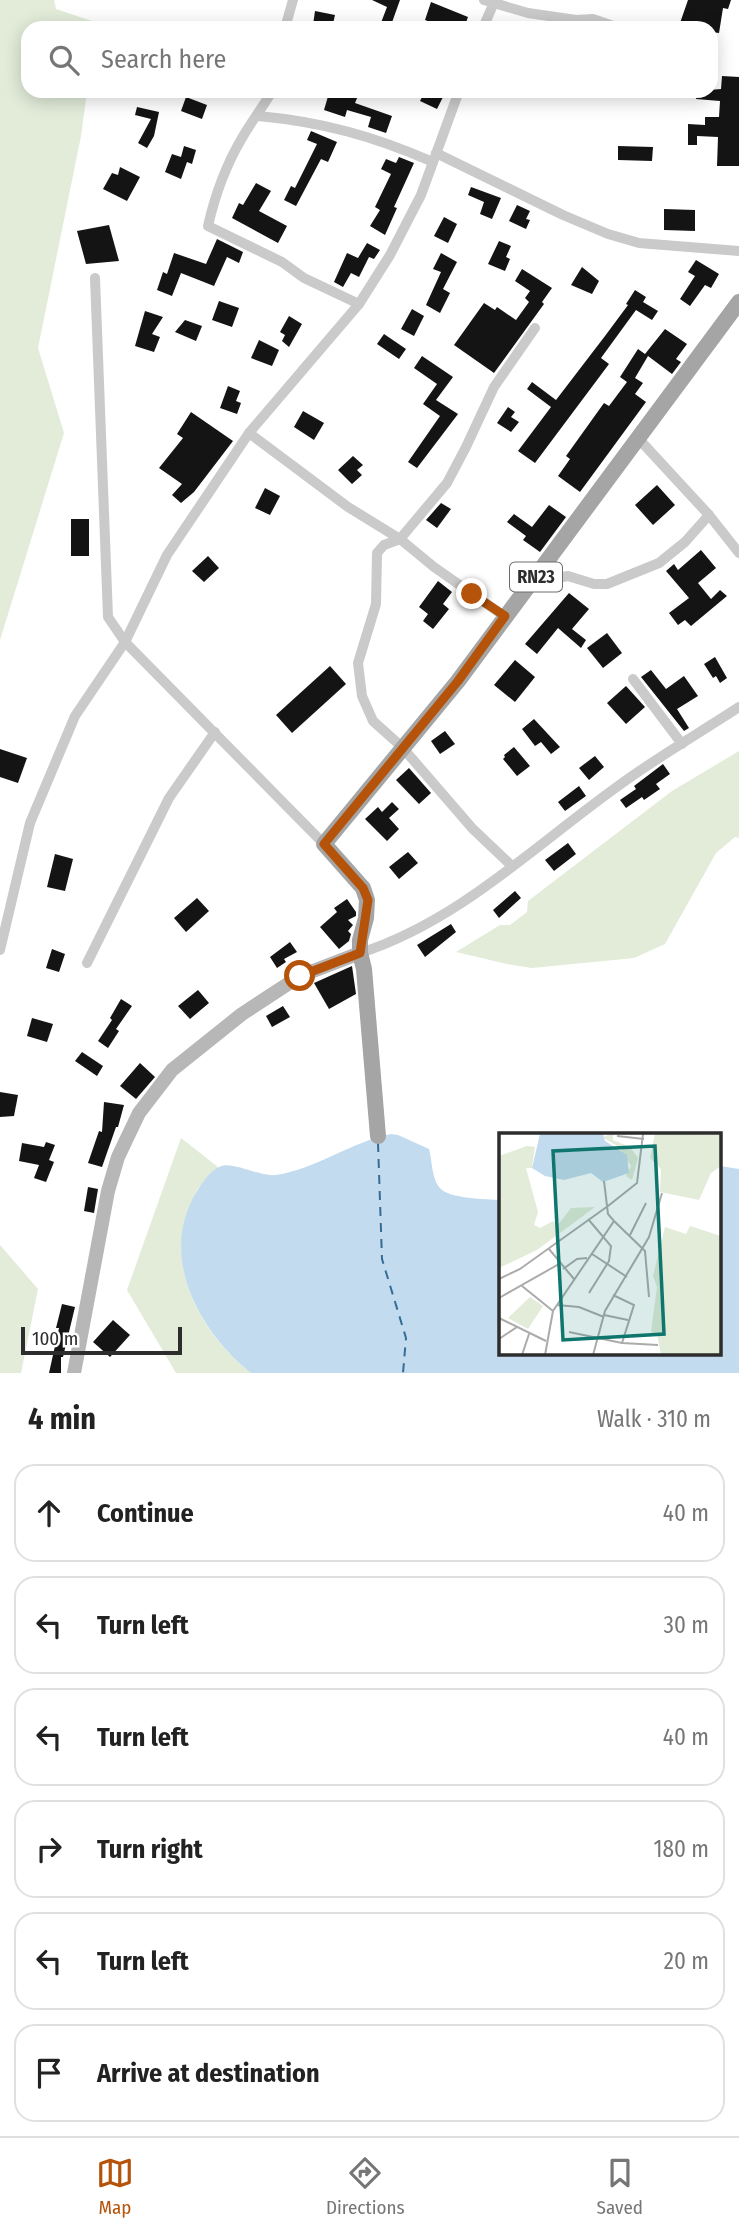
<!DOCTYPE html>
<meta charset="utf-8">
<style>
:root{--surface:#fff;--page:#f6f6f6;--text:#222;--muted:#767676;--line:#e0e0e0;--accent:#b45309}
body{margin:0;font-family:"Fira Sans Condensed",sans-serif;background:var(--page);color:var(--text)}
.scale{position:absolute;left:21px;bottom:18px;width:161px;box-sizing:border-box;padding-left:7px;border:4px solid #2d2d2d;border-top:0;font-size:19px;line-height:24px;white-space:nowrap;color:#2d2d2d;-webkit-text-stroke:5px #fff;paint-order:stroke}
.stop{position:absolute;width:21px;height:21px;margin:-16px;border:5px solid #b45309;border-radius:50%;background:#fff}
.stop.end{background:#b45309;border-color:#fff;box-shadow:0 2px 7px #0008}
.list{margin:0;padding:0;list-style:none}
h2{display:flex;justify-content:space-between;align-items:center;height:91px;margin:0;padding:0 28px;font-size:30px}
h2 small{font-size:23px;font-weight:400;color:var(--muted)}
.list li{display:grid;grid-template-columns:46px 1fr auto;gap:21px;align-items:center;box-sizing:border-box;height:98px;margin:0 14px 14px;padding:0 14px;border:2px solid var(--line);border-radius:21px}
.list b{display:block;font-size:26px;white-space:nowrap}
.list em{font-size:23px;font-style:normal;color:var(--muted)}
.icon{flex:none;width:38px;height:38px;fill:none;stroke:currentColor;stroke-width:2;stroke-linecap:round;stroke-linejoin:round}
.map{position:relative;flex:none;width:739px;height:1373px;overflow:hidden}
.search{position:absolute;background:var(--surface);box-shadow:0 4px 18px #0003;left:21px;right:21px;top:21px;height:77px;display:flex;align-items:center;gap:18px;box-sizing:border-box;padding:0 24px;border-radius:21px;color:var(--muted);font-size:26px}
.sheet{height:763px;background:var(--surface)}
nav{display:flex;justify-content:space-around;align-items:center;box-sizing:border-box;height:98px;border-top:2px solid var(--line);background:var(--surface);font-size:19px;color:var(--muted)}
nav a{display:grid;justify-items:center;gap:4px}
nav .on{color:var(--accent)}
.map>svg:first-child{display:block}
.green{fill:#e2ecd9}
.water{fill:#c3dbee}
.lines{fill:none;stroke-linecap:round;stroke-linejoin:round}
.ferry{stroke:#356c95;stroke-width:2;stroke-dasharray:9 7;stroke-linecap:butt}
.building{fill:#141414}
.street{stroke:#cacaca;stroke-width:10}
.secondary{stroke:#b7b7b7;stroke-width:14}
.primary{stroke:#a5a5a5;stroke-width:16}
.route{stroke:#b45309;stroke-width:9}
.labels{text-anchor:middle;stroke-width:7;stroke-linejoin:round;paint-order:stroke}
.shield{fill:#fff;stroke:#6c6c6c;stroke-width:2}
.shield-label{font-size:18px;font-weight:bold;fill:#2d2d2d}
.inset-river{fill:none;stroke:#c3dbee;stroke-width:3.5}
.inset-road{fill:none;stroke:#ababab;stroke-width:2}
.view{fill:#0f766e;fill-opacity:0.15;stroke:#0f766e;stroke-width:3.5}
.inset-edge{fill:none;stroke:#2d2d2d;stroke-width:3.5}
</style>
<div class="map">
<svg width="739" height="1373" viewBox="0 0 739 1373">
<rect width="100%" height="100%" fill="#fff"/>
<!-- green -->
<g class="green">
<polygon points="0,0 54,0 56,9 95,22 94,28 28,28 28,91 87,91 81,136 38,348 64,433 0,640"/>
<polygon points="739,751 739,838 735,837 716,853 665,944 634,958 532,968 507,964 456,952 500,925 510,925 527,912 528,901 672,791"/>
<path d="M181 1138 218 1167C212 1173 205 1180 199 1187 195 1193 193 1200 190 1207 164 1269 202 1334 251 1373H176L127 1290Z"/>
<polygon points="0,1245 38,1289 21,1373 0,1373"/>
</g>
<!-- water -->
<path class="water" d="M391 1134 398 1135 429 1149C432 1160 432 1180 440 1188 449 1199 487 1199 501 1200V1354H720V1166L739 1169V1373H251C201 1333 161 1263 192 1200 198 1189 208 1172 219 1167 231 1160 259 1177 276 1175 316 1169 351 1142 391 1134Z"/>
<g class="lines">
<!-- ferry -->
<polyline class="ferry" points="378,1143 382,1259 406,1338 403,1373"/>
</g>
<!-- building -->
<g class="building">
<polygon points="372,0 400,0 390,28 379,28 387,7"/>
<polygon points="688,0 731,0 728,9 723,8 719,33 711,32 711,28 693,28 680,23"/>
<polygon points="431,2 468,17 464,28 446,28 425,20"/>
<polygon points="315,11 335,15 332,28 313,25"/>
<polygon points="722,76 739,77 739,166 717,166 718,137 697,136 697,145 688,145 688,124 705,125 705,117 719,117 720,101 696,99 697,91 721,89"/>
<polygon points="348,91 360,91 355,103 392,116 386,133 368,127 371,117 347,110 345,117 324,110 329,93 345,98"/>
<polygon points="425,91 446,91 437,109 420,101"/>
<polygon points="186,97 207,105 202,119 181,111"/>
<polygon points="137,107 159,112 154,136 147,148 138,143 151,119 135,115"/>
<polygon points="311,131 337,142 328,162 321,159 296,206 284,200 291,186 295,188 317,144 307,140"/>
<polygon points="184,146 196,150 192,164 187,162 181,179 165,172 172,154 181,157"/>
<polygon points="618,146 653,147 652,161 618,160"/>
<polygon points="399,157 414,163 394,207 397,208 385,235 370,226 380,210 375,207 391,174 381,169 386,159 396,163"/>
<polygon points="120,167 140,177 127,201 103,189 112,173 118,175"/>
<polygon points="256,183 271,191 259,211 287,226 278,243 232,218 239,203 243,205"/>
<polygon points="471,187 501,198 492,219 480,214 484,202 468,195"/>
<polygon points="517,205 530,211 526,219 530,220 526,229 509,221"/>
<polygon points="664,209 695,210 695,231 664,230"/>
<polygon points="444,217 457,224 448,243 434,236"/>
<polygon points="109,225 119,261 86,264 77,231"/>
<polygon points="217,239 243,252 239,263 227,257 214,286 181,273 172,296 157,290 163,272 167,274 174,253 206,264"/>
<polygon points="499,241 511,246 506,257 510,259 505,271 488,264"/>
<polygon points="367,243 380,250 374,259 369,257 359,277 351,273 343,287 334,282 347,253 358,258"/>
<polygon points="441,253 457,262 443,289 450,293 440,313 426,305 441,272 433,269"/>
<polygon points="696,260 719,274 711,288 705,285 690,306 680,299 695,276 688,272"/>
<polygon points="582,267 599,281 592,294 571,285"/>
<polygon points="522,269 552,288 542,302 544,304 494,373 454,345 484,303 495,310 497,307 516,320 529,302 525,298 530,291 515,281"/>
<polygon points="635,290 646,297 643,302 658,311 652,320 636,310 601,358 609,364 535,463 518,451 551,407 527,389 532,382 556,400 605,336 628,305 626,304"/>
<polygon points="219,301 239,308 232,327 212,320"/>
<polygon points="412,309 424,316 414,336 401,329"/>
<polygon points="145,311 163,317 152,334 160,337 154,352 135,346"/>
<polygon points="289,316 302,324 289,347 282,341 285,335 280,332"/>
<polygon points="185,320 202,326 196,341 175,332"/>
<polygon points="665,329 687,344 676,359 681,362 672,374 648,356 635,378 643,383 635,394 646,402 580,492 558,476 570,459 566,456 604,403 609,406 627,382 620,377 638,349 645,354"/>
<polygon points="384,334 406,349 399,359 377,344"/>
<polygon points="259,340 279,350 272,366 251,358"/>
<polygon points="422,356 453,377 436,400 458,414 417,468 408,462 440,416 423,404 437,384 414,368"/>
<polygon points="228,386 240,391 236,401 241,403 237,414 220,408"/>
<polygon points="508,407 515,412 511,417 519,422 511,432 497,423"/>
<polygon points="303,411 324,423 314,440 294,427"/>
<polygon points="191,412 233,441 194,492 181,503 172,495 182,484 159,468 183,438 177,434"/>
<polygon points="353,456 363,465 357,470 362,475 352,484 338,470"/>
<polygon points="657,485 675,505 653,525 635,505"/>
<polygon points="265,488 280,496 270,515 255,508"/>
<polygon points="441,503 451,509 437,528 426,520"/>
<polygon points="549,505 566,517 540,552 523,540 526,536 507,522 514,514 532,527"/>
<rect x="71" y="519" width="18" height="37"/>
<polygon points="701,550 716,568 698,583 711,599 720,590 727,596 691,626 685,620 678,625 669,613 689,598 666,571 674,564 678,570"/>
<polygon points="208,556 219,568 204,582 192,571"/>
<polygon points="438,581 452,592 443,604 449,609 433,629 423,621 428,614 419,607"/>
<polygon points="569,593 589,609 572,629 586,640 581,648 558,628 537,654 525,644"/>
<polygon points="607,633 622,653 603,668 587,648"/>
<polygon points="715,657 727,678 720,683 716,676 713,678 704,664"/>
<polygon points="515,660 535,677 515,702 494,685"/>
<polygon points="330,666 346,684 292,733 276,715"/>
<polygon points="651,670 666,689 684,676 698,696 677,709 689,728 684,731 641,677"/>
<polygon points="626,686 645,707 626,724 607,703"/>
<polygon points="534,719 560,747 551,754 541,742 535,746 522,729"/>
<polygon points="445,731 455,744 440,754 431,741"/>
<polygon points="514,747 530,766 517,776 503,759 505,757 504,755"/>
<polygon points="0,749 27,758 18,783 0,777"/>
<polygon points="595,756 604,767 589,780 579,768"/>
<polygon points="663,764 670,774 656,784 660,789 644,800 642,797 626,808 620,800 636,789 634,786"/>
<polygon points="409,768 431,793 419,804 396,780"/>
<polygon points="579,786 586,796 565,811 558,802"/>
<polygon points="392,802 399,809 389,818 399,829 387,841 365,819 378,807 382,812"/>
<polygon points="568,843 576,854 554,871 545,860"/>
<polygon points="408,852 418,863 399,879 389,867"/>
<polygon points="55,854 73,859 65,891 47,887"/>
<polygon points="515,891 521,898 499,918 493,910"/>
<polygon points="197,898 209,911 186,932 174,918"/>
<polygon points="347,899 356,912 356,916 348,920 353,925 348,931 351,934 349,941 339,949 320,927 337,912 334,908"/>
<polygon points="451,924 456,932 425,957 417,945"/>
<polygon points="290,942 297,952 284,959 286,962 277,968 270,957"/>
<polygon points="52,949 65,954 59,972 46,968"/>
<polygon points="352,966 356,994 329,1009 314,983"/>
<polygon points="198,990 209,1003 190,1019 178,1006"/>
<polygon points="121,999 132,1006 116,1029 119,1031 108,1048 98,1041 112,1020 110,1018"/>
<polygon points="283,1006 290,1017 272,1027 266,1016"/>
<polygon points="32,1018 53,1024 47,1042 27,1036"/>
<polygon points="82,1052 103,1066 97,1076 75,1061"/>
<polygon points="140,1063 155,1077 136,1099 120,1086"/>
<polygon points="0,1092 18,1095 14,1116 0,1117"/>
<polygon points="104,1102 124,1105 118,1127 116,1127 102,1167 88,1163 99,1131 102,1132"/>
<polygon points="46,1142 55,1145 49,1160 54,1162 46,1182 34,1178 39,1165 19,1161 22,1143 44,1147"/>
<polygon points="88,1187 98,1189 94,1213 84,1211"/>
<polygon points="62,1304 75,1307 63,1357 61,1357 61,1373 49,1373 59,1328 56,1328"/>
<polygon points="113,1320 130,1335 110,1357 93,1342"/>
</g>
<g class="lines">
<!-- street -->
<g class="street">
<polyline points="484,0 528,13 576,20 593,19 619,28"/>
<polyline points="285,28 293,0"/>
<polyline points="483,28 495,0"/>
<path d="M272 91C263 107 251 122 242 138 226 165 215 195 208 226L282 262 304 278 359 304"/>
<path d="M258 116C323 122 373 136 433 162"/>
<polyline points="436,153 563,215 608,234 639,243 739,251"/>
<polyline points="95,278 108,617 125,642 324,844"/>
<polyline points="249,433 348,507 400,539 434,567 504,616"/>
<polyline points="637,437 709,515 739,553"/>
<polyline points="531,583 568,576 594,584 607,584 659,563 685,542 709,515"/>
<polyline points="633,679 682,744"/>
<polyline points="512,866 472,828 402,747 373,721 362,696 358,663 376,604 377,553 384,545 400,539 447,483 466,447 494,387 535,328"/>
<polyline points="0,950 30,823 75,716 125,642 167,555 249,433 359,304 390,255 421,195 459,91"/>
<path d="M360 953C457 922 532 848 614 789 654 759 698 734 739 707"/>
<polyline points="87,963 169,798 215,732"/>
</g>
<!-- secondary -->
<polyline class="secondary" points="74,1373 108,1191 118,1157 139,1113 172,1070 242,1014 300,976 360,953"/>
<!-- primary -->
<polyline class="primary" points="378,1136 364,969 360,953 360,940 366,918 367,900 363,888 324,844 458,681 739,302"/>
</g>
<g class="lines">
<!-- route -->
<polyline class="route" points="300,976 360,953 368,900 363,888 324,844 458,681 505,616 472,594"/>
</g>
<g class="labels">
<!-- shield labels -->
<rect class="shield" x="510" y="562.5" width="52" height="29" rx="5"/>
<g class="shield-label">
<text x="536" y="583">RN23</text>
</g>
</g>
<!-- overview -->
<g transform="translate(499 1133)">
<rect width="222" height="222" fill="#fff"/>
<path d="M114 1V7L131 14 139 25 133 47 127 43 132 33 120 14 103 4ZM156 1 222 2V33L212 40 200 67 161 59 162 36 151 25ZM28 13 36 14 33 35H27L39 79 35 92 41 95 54 88 59 92 72 75 96 74 38 117 0 135V23ZM191 93 222 103V222H162L158 201 152 199 158 154 154 143 166 94 187 101ZM31 164 44 173 29 196 9 185Z" fill="#e2ecd9"/>
<path d="M41 1H104L106 8 128 22 130 40 104 49 92 40 65 47 46 43 33 35Z" fill="#c3dbee"/>
<path class="inset-river" d="M101 1 105 44"/>
<path class="inset-road" d="M118 3 145 6M109 73 138 50 144 1M89 86 112 113 110 128 90 160M115 88 146 118 150 164M131 102 147 70M50 116 75 146M93 121 128 144M64 136 78 126 88 125M0 146 21 136 109 73M23 153 54 178M114 162 135 172 123 210M0 165 60 131M58 172 80 174 105 184M105 182 129 187M0 185 47 208M70 199 123 210 159 212M0 206 18 194M23 222 30 201M46 222 54 178 115 88 109 81 105 48M94 222 106 178 150 104 163 60"/>
<path class="view" d="M156 13 165 201 64 207 54 18Z"/>
<rect width="222" height="222" class="inset-edge"/>
</g>
</svg>
<div class="scale">100 m</div>
<div class="stop" style="left:300px;top:976px"></div>
<div class="stop end" style="left:472px;top:594px"></div>
<div class="search"><svg class="icon" aria-label="search" viewBox="0 0 24 24"><circle cx="10" cy="10" r="6"/><path d="M15 15l6 6"/></svg>Search here</div>
</div>
<section class="sheet">
<h2>4 min<small>Walk · 310 m</small></h2>
<ul class="list">
<li><svg class="icon" aria-label="ahead" viewBox="0 0 24 24"><path d="M12 20V5M6 11l6-6 6 6"/></svg><div><b>Continue</b></div><em>40 m</em></li>
<li><svg class="icon" aria-label="left" viewBox="0 0 24 24"><path d="M17 20v-9H6M10 6l-5 5 5 5"/></svg><div><b>Turn left</b></div><em>30 m</em></li>
<li><svg class="icon" aria-label="left" viewBox="0 0 24 24"><path d="M17 20v-9H6M10 6l-5 5 5 5"/></svg><div><b>Turn left</b></div><em>40 m</em></li>
<li><svg class="icon" aria-label="right" viewBox="0 0 24 24"><path d="M7 20v-9h11M14 6l5 5-5 5"/></svg><div><b>Turn right</b></div><em>180 m</em></li>
<li><svg class="icon" aria-label="left" viewBox="0 0 24 24"><path d="M17 20v-9H6M10 6l-5 5 5 5"/></svg><div><b>Turn left</b></div><em>20 m</em></li>
<li><svg class="icon" aria-label="arrive" viewBox="0 0 24 24"><path d="M6 21V4h12l-3 4 3 4H6"/></svg><div><b>Arrive at destination</b></div></li>
</ul>
</section>
<nav>
<a class="on"><svg class="icon" aria-label="map" viewBox="0 0 24 24"><path d="M3 6l6-2 6 2 6-2v14l-6 2-6-2-6 2zM9 4v14M15 6v14"/></svg>Map</a>
<a><svg class="icon" aria-label="directions" viewBox="0 0 24 24"><path d="M12 3l9 9-9 9-9-9zM9 14v-3h6M13 9l2 2-2 2"/></svg>Directions</a>
<a><svg class="icon" aria-label="saved" viewBox="0 0 24 24"><path d="M7 4h10v16l-5-4-5 4z"/></svg>Saved</a>
</nav>
